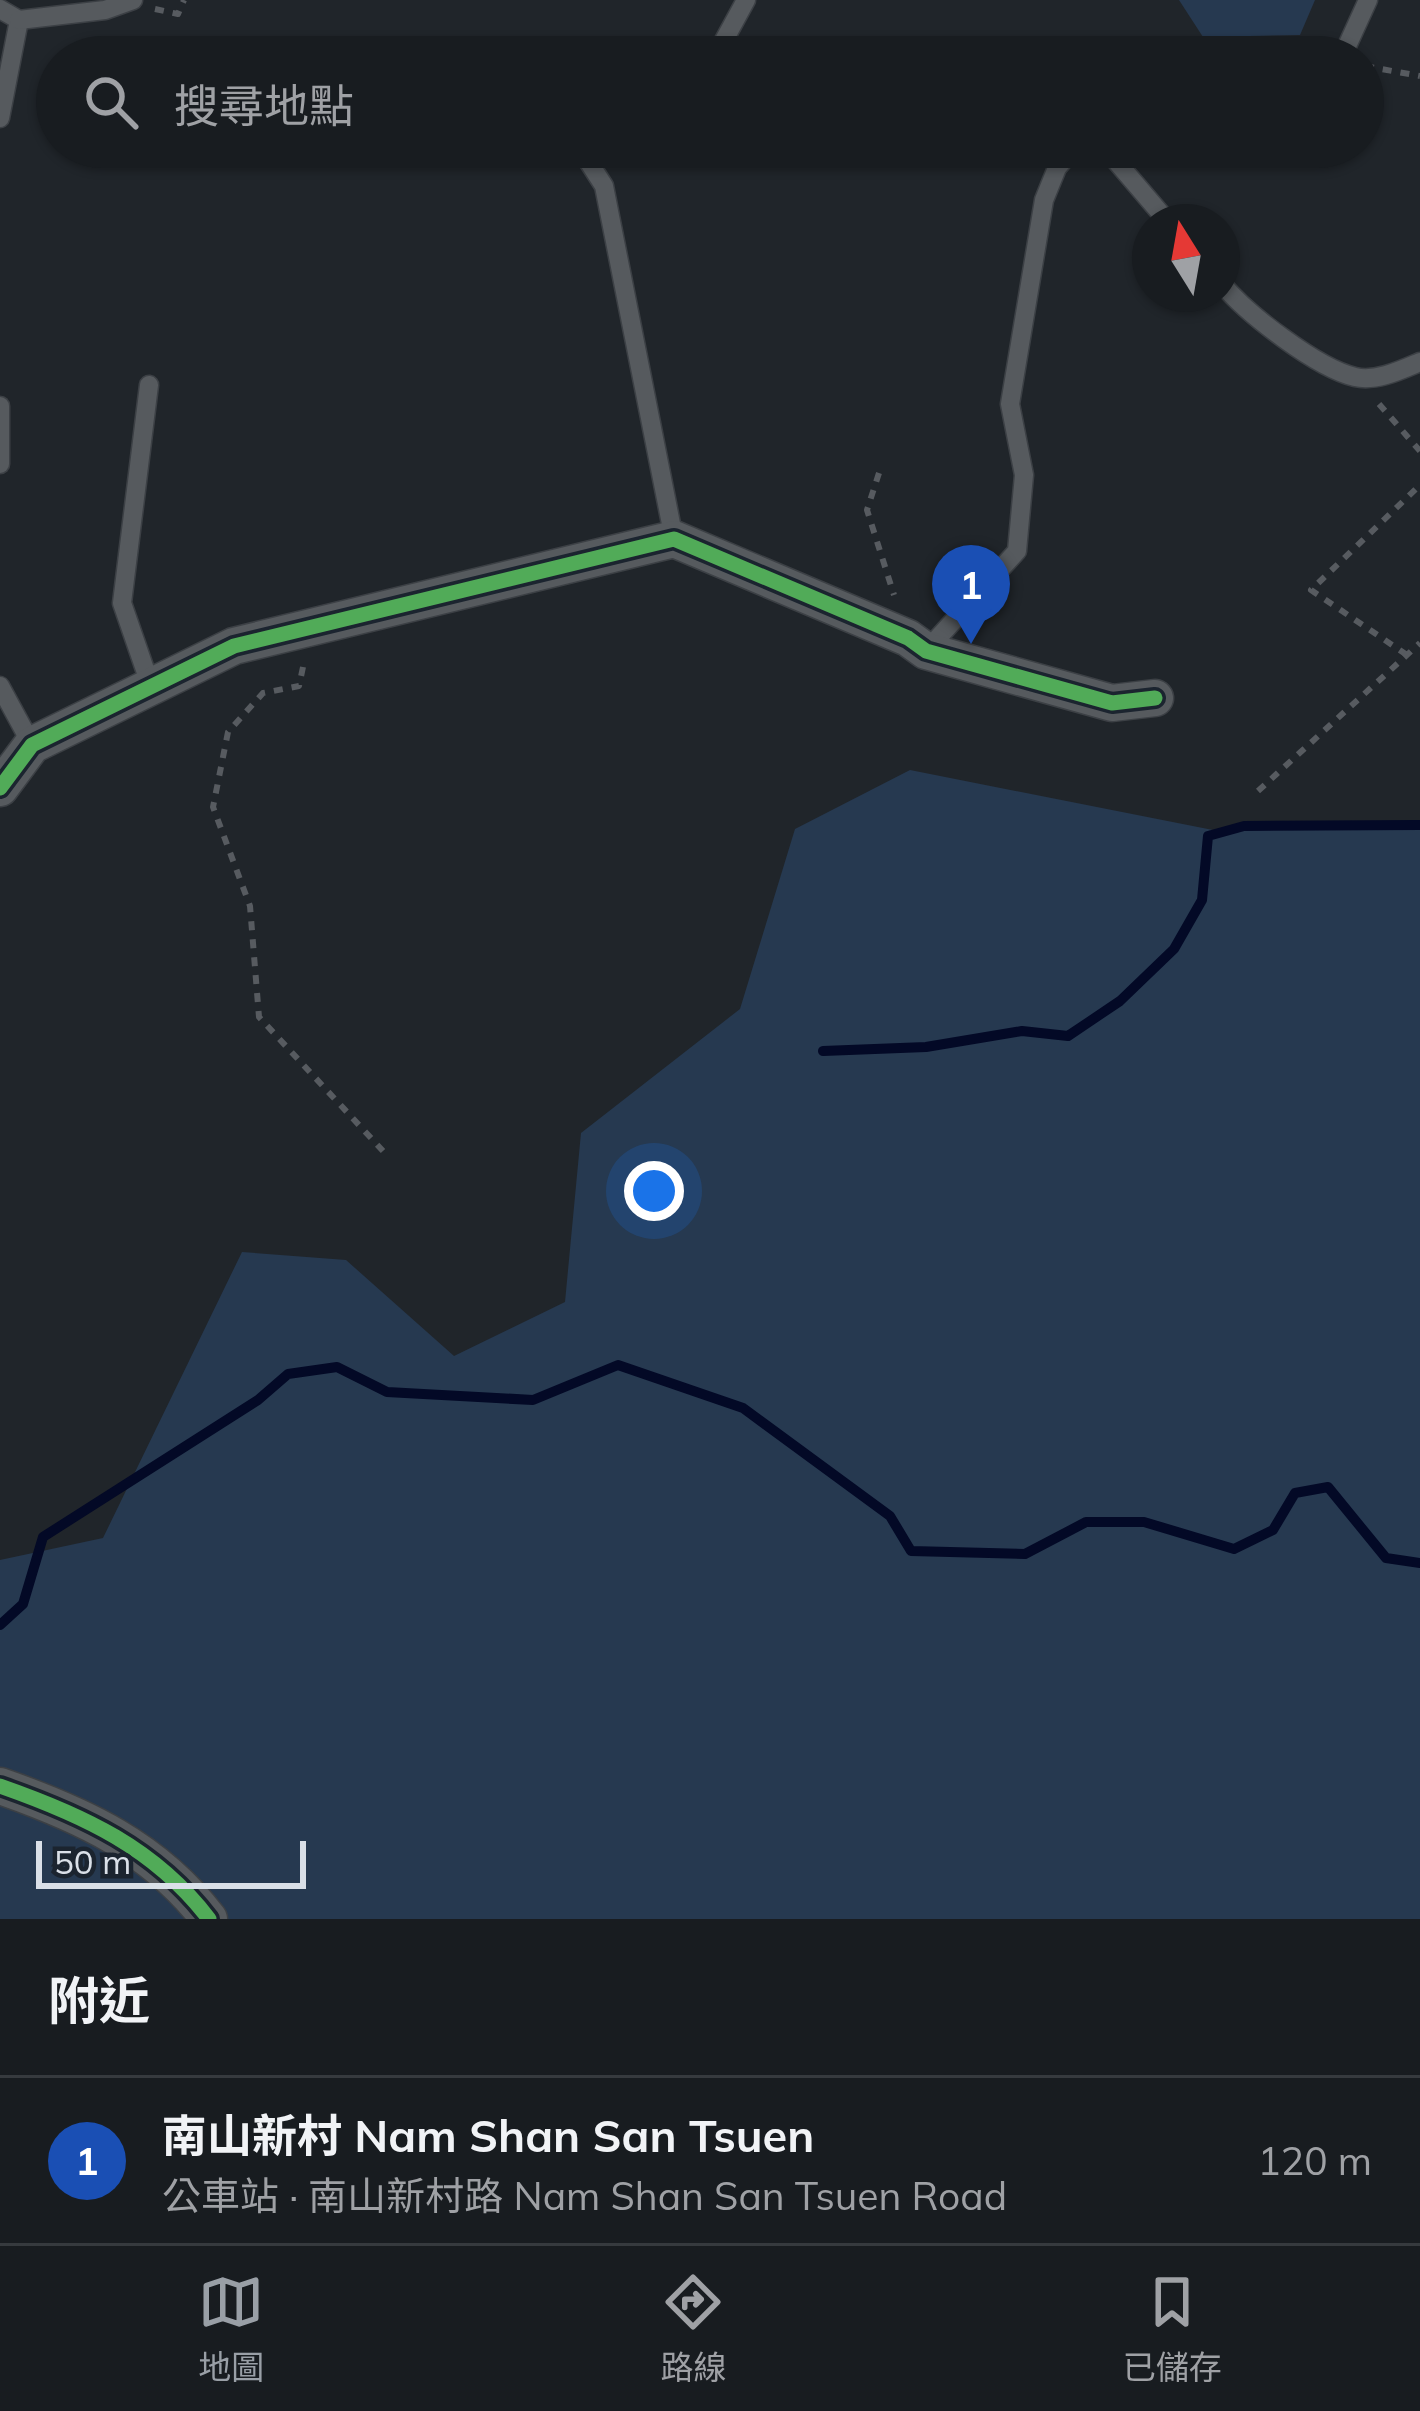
<!DOCTYPE html>
<html lang="zh-TW">
<meta charset="utf-8">
<style>
:root{--surface:#181c20;--page:#212529;--text:#f1f3f6;--muted:#9fa1a5;--line:#363a3e;--accent:#999fa6}
body{margin:0;font-family:Mulish,"Noto Sans TC",sans-serif;background:var(--page);color:var(--text)}
.compass{position:absolute;left:1132px;top:204px;width:108px;height:108px;border-radius:50%;background:var(--surface);box-shadow:0 3px 9px #0004;rotate:349deg}
.scale{position:absolute;left:36px;bottom:30px;width:270px;box-sizing:border-box;padding-left:12px;border:6px solid #dae0e8;border-top:0;font-size:33px;line-height:42px;white-space:nowrap;color:#dae0e8;-webkit-text-stroke:9px #1b242f;paint-order:stroke}
.you{position:absolute;left:654px;top:1191px;width:42px;height:42px;margin:-30px;border:9px solid #fff;border-radius:50%;background:#1a73e8;box-shadow:0 0 0 18px #1a73e833}
.badge{display:grid;place-items:center;width:78px;height:78px;border-radius:50%;background:var(--accent);color:#fff;font-size:39px;font-weight:700}
.pin{position:absolute;translate:-50% -99px;filter:drop-shadow(0 3px 6px #0008)}
.pin::after{content:'';position:absolute;top:63px;width:42px;height:36px;background:inherit;clip-path:polygon(0 0,100% 0,50% 100%)}
.list{margin:0;padding:0;list-style:none}
h2{display:flex;justify-content:space-between;align-items:center;height:156px;margin:0;padding:0 48px;font-size:51px}
h2 small{font-size:39px;font-weight:400;color:var(--muted)}
.list li{display:grid;grid-template-columns:78px 1fr auto;gap:36px;align-items:center;box-sizing:border-box;height:168px;padding:0 48px;border-top:3px solid var(--line)}
.list b{display:block;font-size:45px;white-space:nowrap}
.list p{margin:0;font-size:39px;white-space:nowrap;color:var(--muted)}
.list em{font-size:39px;font-style:normal;color:var(--muted)}
.icon{flex:none;width:66px;height:66px;fill:none;stroke:currentColor;stroke-width:2;stroke-linecap:round;stroke-linejoin:round}
.map{position:relative;flex:none;width:1420px;height:1919px;overflow:hidden}
.search{position:absolute;background:var(--surface);box-shadow:0 3px 9px #0004;left:36px;right:36px;top:36px;height:132px;display:flex;align-items:center;gap:30px;box-sizing:border-box;padding:0 42px;border-radius:66px;color:var(--muted);font-size:45px}
.sheet{height:324px;background:var(--surface)}
nav{display:flex;justify-content:space-around;align-items:center;box-sizing:border-box;height:168px;border-top:3px solid var(--line);background:var(--surface);font-size:33px;color:var(--muted)}
nav a{display:grid;justify-items:center;gap:6px}
nav .on{color:var(--accent)}
.map>svg:first-child{display:block}
.grass{fill:#263950}
.lines{fill:none;stroke-linecap:round;stroke-linejoin:round}
.stream{stroke:#030926;stroke-width:10}
.lane-casing{stroke:#3c4045;stroke-width:21}
.street-casing{stroke:#3c4045;stroke-width:39}
.path{stroke:#575b60;stroke-width:6;stroke-dasharray:9 9;stroke-linecap:butt}
.lane{stroke:#565a5e;stroke-width:18}
.street{stroke:#565a5e;stroke-width:36}
.cycleway-casing{stroke:#1b242f;stroke-width:22}
.cycleway{stroke:#51ab58;stroke-width:15}
</style>
<div class="map">
<svg width="1420" height="1919" viewBox="0 0 1420 1919">
<rect width="100%" height="100%" fill="#20252a"/>
<!-- grass -->
<g class="grass">
<polygon points="1179,0 1315,0 1300,35 1203,37"/>
<polygon points="910,770 1218,831 1420,822 1420,1919 0,1919 0,1560 103,1538 242,1252 346,1260 454,1356 565,1302 581,1133 740,1009 795,829"/>
</g>
<g class="lines">
<!-- stream -->
<g class="stream">
<polyline points="823,1051 926,1047 1022,1031 1068,1036 1120,1001 1174,949 1202,900 1208,836 1244,826 1420,825"/>
<polyline points="0,1625 23,1604 43,1537 258,1400 288,1374 337,1367 387,1392 533,1400 618,1365 743,1408 890,1516 911,1551 1025,1554 1086,1522 1144,1522 1234,1549 1273,1530 1295,1493 1328,1487 1386,1558 1420,1563"/>
</g>
<defs>
<g id="lane">
<polyline points="0,9 19,20 0,118"/>
<polyline points="19,20 105,10 133,0"/>
<polyline points="715,57 746,0"/>
<polyline points="1342,57 1368,0"/>
<polyline points="579,147 604,186 674,539"/>
<polyline points="1104,147 1168,222"/>
<path d="M1222 284C1247 314 1317 368 1355 377 1376 382 1401 370 1420 362"/>
<polyline points="149,385 122,603 150,684"/>
<polyline points="0,406 0,464"/>
<polyline points="926,651 1017,551 1024,475 1010,404 1044,200 1057,168 1075,147"/>
<polyline points="0,686 32,745"/>
</g>
<g id="street">
<polyline points="0,788 32,745 234,646 674,539 908,638 926,651 1112,703 1155,698"/>
<path d="M0 1786C83 1815 155 1848 209 1919"/>
</g>
</defs>
<!-- lane casing -->
<use href="#lane" class="lane-casing"/>
<!-- street casing -->
<use href="#street" class="street-casing"/>
<!-- path -->
<g class="path">
<polyline points="155,9 178,14 184,0"/>
<polyline points="746,55 777,48 849,57"/>
<polyline points="1365,66 1420,76"/>
<polyline points="1379,404 1420,451"/>
<polyline points="879,473 867,510 894,595"/>
<polyline points="1407,655 1311,590 1420,485"/>
<polyline points="303,667 299,686 263,693 228,732 213,807 250,906 259,1017 383,1151"/>
<polyline points="1258,791 1420,643"/>
</g>
<!-- lane -->
<use href="#lane" class="lane"/>
<!-- street -->
<use href="#street" class="street"/>
<defs>
<g id="cycleway">
<polyline points="0,788 32,745 234,646 674,539 908,638 926,651 1112,703 1155,698"/>
<path d="M0 1786C83 1815 155 1848 209 1919"/>
</g>
</defs>
<!-- cycleway casing -->
<use href="#cycleway" class="cycleway-casing"/>
<!-- cycleway -->
<use href="#cycleway" class="cycleway"/>
</g>
</svg>
<svg class="compass" viewBox="-18 -18 36 36"><path d="M0-13l5 13h-10z" fill="#e53935"/><path d="M0 13l5-13h-10z" fill="#9fa1a5"/></svg>
<div class="scale">50 m</div>
<div class="you"></div>
<div class="pin badge" style="left:971px;top:644px;background:#1a4fb4">1</div>
<div class="search"><svg class="icon" aria-label="search" viewBox="0 0 24 24"><circle cx="10" cy="10" r="6"/><path d="M15 15l6 6"/></svg>搜尋地點</div>
</div>
<section class="sheet">
<h2>附近<small></small></h2>
<ul class="list">
<li><span class="badge" style="background:#1a4fb4">1</span><div><b>南山新村 Nam Shan San Tsuen</b><p>公車站 · 南山新村路 Nam Shan San Tsuen Road</p></div><em>120 m</em></li>
</ul>
</section>
<nav>
<a class="on"><svg class="icon" aria-label="map" viewBox="0 0 24 24"><path d="M3 6l6-2 6 2 6-2v14l-6 2-6-2-6 2zM9 4v14M15 6v14"/></svg>地圖</a>
<a><svg class="icon" aria-label="directions" viewBox="0 0 24 24"><path d="M12 3l9 9-9 9-9-9zM9 14v-3h6M13 9l2 2-2 2"/></svg>路線</a>
<a><svg class="icon" aria-label="saved" viewBox="0 0 24 24"><path d="M7 4h10v16l-5-4-5 4z"/></svg>已儲存</a>
</nav>
